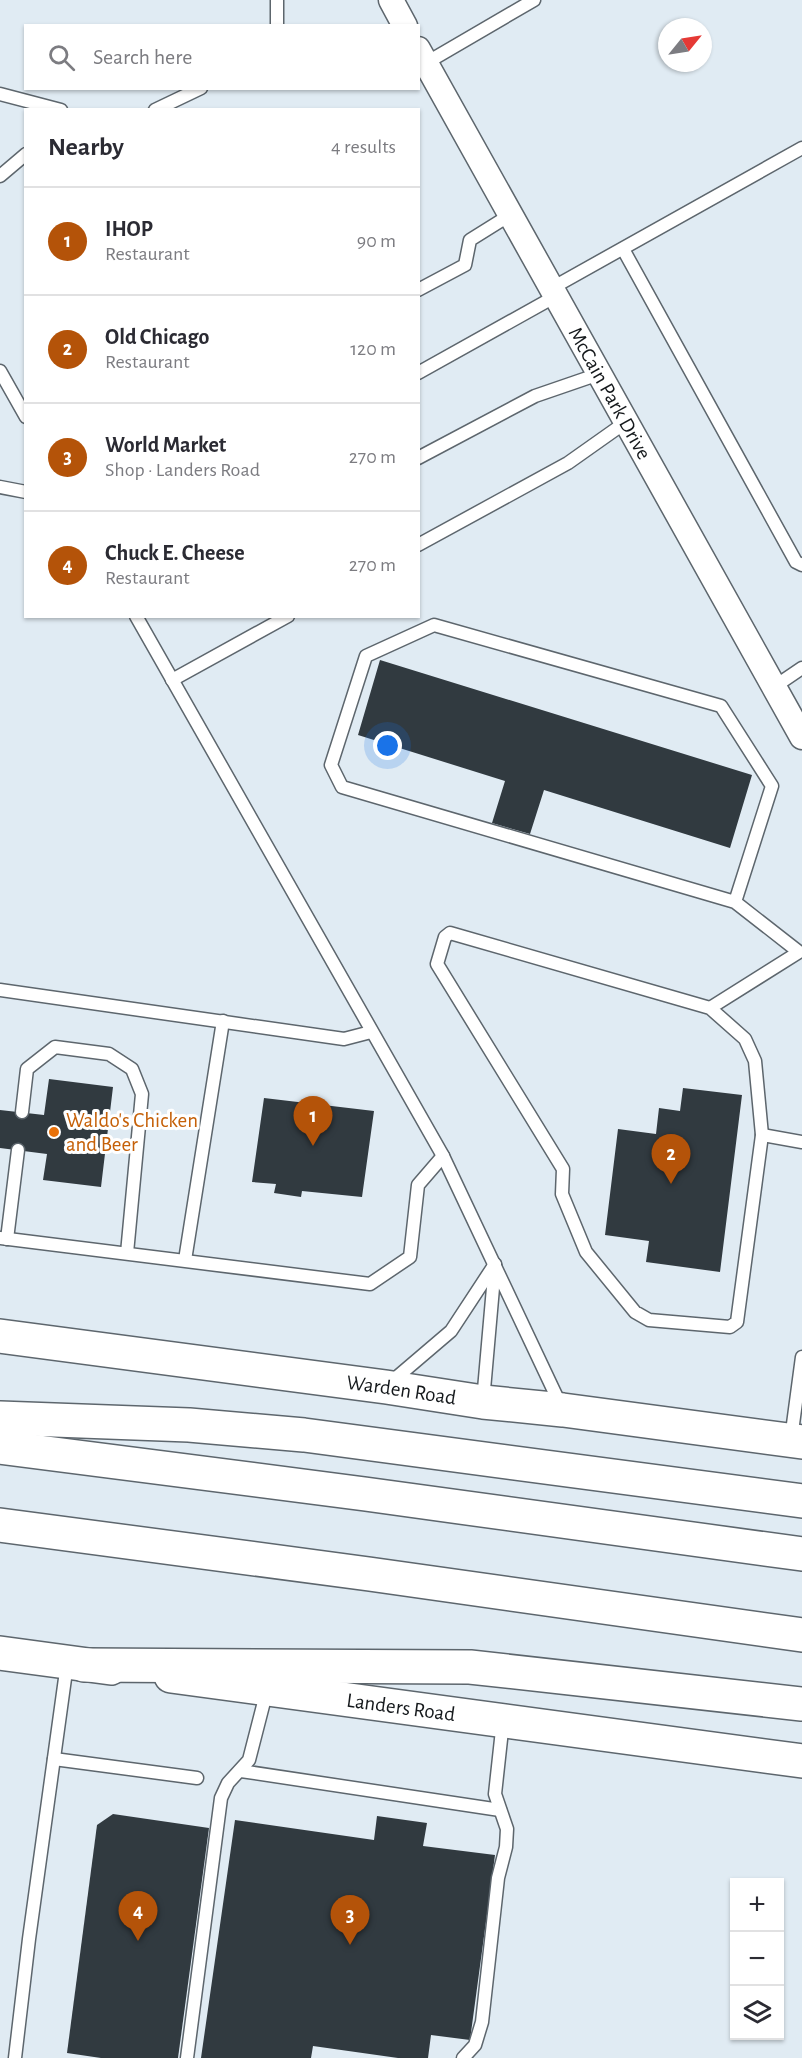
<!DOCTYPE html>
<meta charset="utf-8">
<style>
:root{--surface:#fff;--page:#f2f2f3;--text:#2b2b33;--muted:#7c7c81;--line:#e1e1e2;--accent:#b45309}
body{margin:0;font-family:"Alegreya Sans",sans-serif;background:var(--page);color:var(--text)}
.controls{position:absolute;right:18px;bottom:18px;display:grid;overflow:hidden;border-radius:0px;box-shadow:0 2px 4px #0004}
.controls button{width:54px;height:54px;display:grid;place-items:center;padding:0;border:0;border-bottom:2px solid var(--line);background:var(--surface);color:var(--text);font:30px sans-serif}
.compass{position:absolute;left:658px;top:18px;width:54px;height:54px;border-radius:50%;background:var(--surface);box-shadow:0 2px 4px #0004;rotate:60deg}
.you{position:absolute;left:388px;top:746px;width:21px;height:21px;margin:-15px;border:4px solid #fff;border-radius:50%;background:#1a73e8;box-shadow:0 0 0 9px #1a73e833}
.badge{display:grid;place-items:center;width:39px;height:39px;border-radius:50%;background:var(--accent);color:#fff;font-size:20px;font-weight:700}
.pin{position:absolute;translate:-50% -50px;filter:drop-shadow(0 2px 3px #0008)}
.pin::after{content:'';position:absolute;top:32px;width:21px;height:18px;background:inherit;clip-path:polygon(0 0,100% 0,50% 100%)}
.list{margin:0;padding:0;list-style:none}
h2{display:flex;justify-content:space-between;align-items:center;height:78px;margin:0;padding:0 24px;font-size:26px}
h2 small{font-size:20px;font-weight:400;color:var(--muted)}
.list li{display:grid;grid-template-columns:39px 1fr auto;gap:18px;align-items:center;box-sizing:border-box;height:108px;padding:0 24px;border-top:2px solid var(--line)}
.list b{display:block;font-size:22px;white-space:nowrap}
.list p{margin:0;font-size:20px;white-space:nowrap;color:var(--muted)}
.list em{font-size:20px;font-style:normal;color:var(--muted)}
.icon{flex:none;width:33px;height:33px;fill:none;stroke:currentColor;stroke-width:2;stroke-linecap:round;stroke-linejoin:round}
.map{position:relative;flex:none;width:802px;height:2058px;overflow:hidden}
.search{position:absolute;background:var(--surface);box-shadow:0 2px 4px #0004;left:24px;top:24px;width:396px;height:66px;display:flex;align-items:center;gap:15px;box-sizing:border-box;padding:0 21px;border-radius:0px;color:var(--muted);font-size:22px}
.panel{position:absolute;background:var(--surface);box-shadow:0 2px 4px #0004;left:24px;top:108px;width:396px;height:510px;border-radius:0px}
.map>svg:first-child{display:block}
.building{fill:#313a40}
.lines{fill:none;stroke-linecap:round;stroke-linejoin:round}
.lane-casing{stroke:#5d666d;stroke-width:15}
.street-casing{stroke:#5d666d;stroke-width:27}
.secondary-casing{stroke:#5d666d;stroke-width:36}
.highway-casing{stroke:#5d666d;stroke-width:36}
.lane{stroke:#fff;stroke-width:12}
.street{stroke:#fff;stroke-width:24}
.secondary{stroke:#fff;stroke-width:33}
.highway{stroke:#fff;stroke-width:33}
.food-dot{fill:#e8710a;stroke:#fff;stroke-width:2}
.labels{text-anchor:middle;stroke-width:6;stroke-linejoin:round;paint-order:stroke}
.street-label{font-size:21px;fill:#14181b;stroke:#fff}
.food-label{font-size:21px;fill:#c56008;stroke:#fff;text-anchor:start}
</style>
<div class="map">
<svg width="802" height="2058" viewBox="0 0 802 2058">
<rect width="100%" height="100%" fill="#e0ebf3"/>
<!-- building -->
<g class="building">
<polygon points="380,660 752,775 730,848 544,790 530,834 492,823 505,781 358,735"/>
<polygon points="49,1079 113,1087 101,1187 43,1180 47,1154 0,1148 0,1110 44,1115"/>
<polygon points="683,1088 742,1095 720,1272 646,1262 649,1241 605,1235 618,1129 656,1134 659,1108 680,1111"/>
<polygon points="264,1098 374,1111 362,1197 302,1191 301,1197 274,1193 276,1184 252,1182"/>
<polygon points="113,1814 209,1828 178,2058 101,2058 67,2053 97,1825"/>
<polygon points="377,1816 427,1823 423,1846 495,1855 470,2040 431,2035 428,2058 398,2058 313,2046 311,2058 201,2058 235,1820 374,1840"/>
</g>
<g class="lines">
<defs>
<g id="lane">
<polyline points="277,26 277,0"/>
<polyline points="426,63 534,0"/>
<polyline points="0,94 61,110"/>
<polyline points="155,110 201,88"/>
<polyline points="0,176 26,154"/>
<polyline points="623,249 796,562 802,565"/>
<polyline points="552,288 802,148"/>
<polyline points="418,290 465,265 470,240 510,215"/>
<polyline points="0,371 26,417"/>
<polyline points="418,373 556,296"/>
<polyline points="418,458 535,396 599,374"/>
<polyline points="0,487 26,492"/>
<polyline points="418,545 568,463 626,422"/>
<polyline points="136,616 443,1156 562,1408"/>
<polyline points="172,680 288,616"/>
<polyline points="774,687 802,668"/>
<polyline points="0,990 344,1039 371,1032"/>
<polyline points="710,1008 745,1039 755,1061 762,1135 737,1322 730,1327 649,1320 635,1312 586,1252 562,1194 563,1169 437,964 445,937 450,933 710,1008 799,952 735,902 342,787 331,765 366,656 434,625 721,706 772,786 735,902"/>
<polyline points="22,1112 27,1069 55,1047 109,1054 132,1069 142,1094 127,1253"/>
<polyline points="762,1135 802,1142"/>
<polyline points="0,1238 370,1284 410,1257 418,1185 443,1156"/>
<polyline points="7,1239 18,1150"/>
<polyline points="185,1260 223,1021"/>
<polyline points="390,1383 451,1331 495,1264"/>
<polyline points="483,1401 495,1265"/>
<polyline points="791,1439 802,1357"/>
<polyline points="54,1759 197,1778"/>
<polyline points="241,1771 500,1810"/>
<polyline points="15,2058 29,1939 67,1664"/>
<polyline points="187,2058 221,1798 228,1783 249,1760 267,1690"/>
<polyline points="463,2058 475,2045 482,2022 498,1878 506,1847 507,1829 495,1794 503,1721"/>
</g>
<g id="street">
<polyline points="391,0 405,26"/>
<path id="s1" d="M418 49 802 737"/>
</g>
<g id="secondary">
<path id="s2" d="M0 1336 386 1387 483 1402 563 1410 802 1442"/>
<polyline points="0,1653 111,1668"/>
<path id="s3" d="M171 1676 802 1761"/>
</g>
<g id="highway">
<polyline points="0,1418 189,1425 304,1435 802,1501"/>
<polyline points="0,1447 365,1494 802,1554"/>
<polyline points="0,1525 369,1574 802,1635"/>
<polyline points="84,1665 470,1667 802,1704"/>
</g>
</defs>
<!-- lane casing -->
<use href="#lane" class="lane-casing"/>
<!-- street casing -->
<use href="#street" class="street-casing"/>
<!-- secondary casing -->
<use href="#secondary" class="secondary-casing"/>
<!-- highway casing -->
<use href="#highway" class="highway-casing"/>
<!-- lane -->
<use href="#lane" class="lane"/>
<!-- street -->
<use href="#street" class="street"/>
<!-- secondary -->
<use href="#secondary" class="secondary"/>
<!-- highway -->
<use href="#highway" class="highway"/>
</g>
<!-- markers -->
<circle class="food-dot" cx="54" cy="1132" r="6"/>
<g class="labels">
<!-- street labels -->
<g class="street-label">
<text dy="7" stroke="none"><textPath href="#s1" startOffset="394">McCain Park Drive</textPath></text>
<text dy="7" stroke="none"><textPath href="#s2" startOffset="405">Warden Road</textPath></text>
<text dy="7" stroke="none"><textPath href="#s3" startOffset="232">Landers Road</textPath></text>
</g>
<!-- food labels -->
<g class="food-label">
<text x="66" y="1127">Waldo's Chicken<tspan x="66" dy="24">and Beer</tspan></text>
</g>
</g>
</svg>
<div class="controls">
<button>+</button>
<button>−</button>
<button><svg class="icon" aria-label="layers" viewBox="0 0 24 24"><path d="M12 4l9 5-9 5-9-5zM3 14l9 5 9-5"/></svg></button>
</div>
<svg class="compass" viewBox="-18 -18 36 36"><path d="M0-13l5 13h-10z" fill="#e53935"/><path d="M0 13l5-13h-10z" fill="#7c7c81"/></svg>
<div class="you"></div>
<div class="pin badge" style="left:313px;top:1146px">1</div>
<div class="pin badge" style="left:671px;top:1184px">2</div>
<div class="pin badge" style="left:350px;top:1945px">3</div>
<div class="pin badge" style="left:138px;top:1941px">4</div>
<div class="search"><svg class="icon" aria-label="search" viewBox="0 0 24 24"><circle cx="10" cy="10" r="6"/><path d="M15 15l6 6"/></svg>Search here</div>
<section class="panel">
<h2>Nearby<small>4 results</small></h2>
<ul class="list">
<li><span class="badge">1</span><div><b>IHOP</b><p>Restaurant</p></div><em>90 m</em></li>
<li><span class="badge">2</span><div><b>Old Chicago</b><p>Restaurant</p></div><em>120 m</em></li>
<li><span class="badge">3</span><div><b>World Market</b><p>Shop · Landers Road</p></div><em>270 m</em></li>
<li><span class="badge">4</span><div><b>Chuck E. Cheese</b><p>Restaurant</p></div><em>270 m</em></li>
</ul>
</section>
</div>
